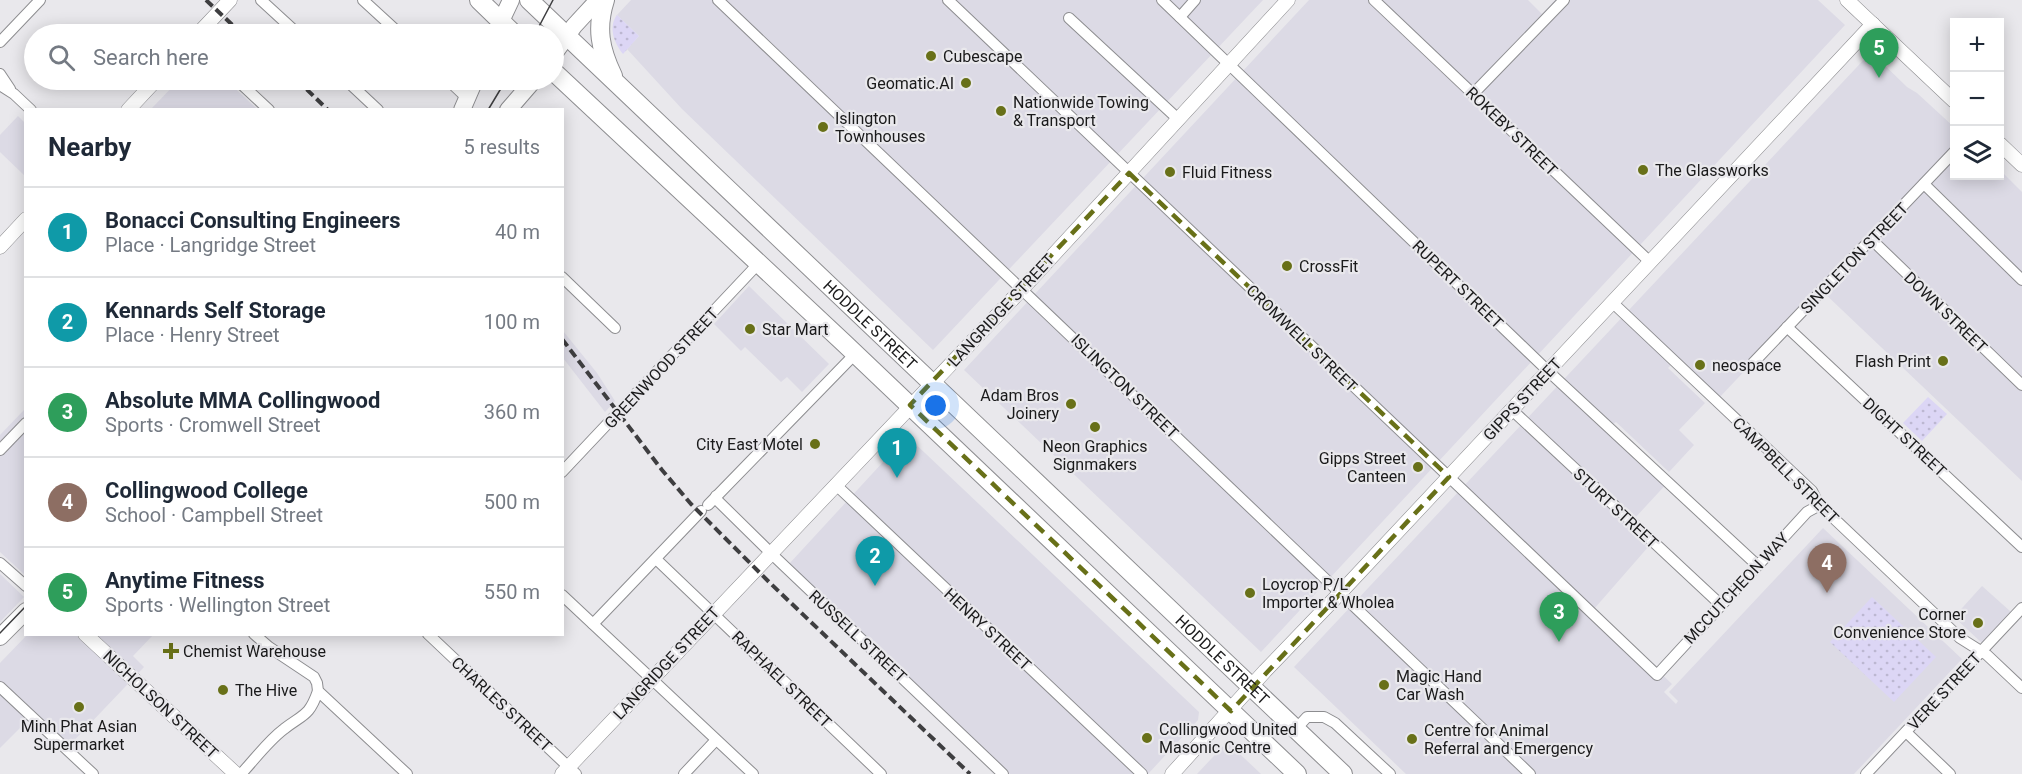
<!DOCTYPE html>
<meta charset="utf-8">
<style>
:root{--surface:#fff;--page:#f6f6f7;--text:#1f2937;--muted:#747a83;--line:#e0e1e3;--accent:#687018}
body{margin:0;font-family:Roboto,sans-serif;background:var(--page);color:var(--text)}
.controls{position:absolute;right:18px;top:18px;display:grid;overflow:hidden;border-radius:0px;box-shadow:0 3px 15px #0003}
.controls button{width:54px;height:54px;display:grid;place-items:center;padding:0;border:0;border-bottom:2px solid var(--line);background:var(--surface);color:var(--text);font:30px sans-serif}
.you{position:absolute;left:936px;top:406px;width:21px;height:21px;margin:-15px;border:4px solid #fff;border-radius:50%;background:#1a73e8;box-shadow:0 0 0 9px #1a73e833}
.badge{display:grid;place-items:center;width:39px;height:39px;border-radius:50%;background:var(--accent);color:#fff;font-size:20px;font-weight:700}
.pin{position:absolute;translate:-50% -50px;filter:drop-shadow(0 2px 3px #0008)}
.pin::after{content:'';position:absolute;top:32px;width:21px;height:18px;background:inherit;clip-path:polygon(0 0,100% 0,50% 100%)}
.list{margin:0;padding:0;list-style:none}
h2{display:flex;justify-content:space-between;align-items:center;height:78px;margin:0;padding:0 24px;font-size:26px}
h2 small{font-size:20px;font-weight:400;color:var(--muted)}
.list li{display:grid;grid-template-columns:39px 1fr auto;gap:18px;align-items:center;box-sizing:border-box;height:90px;padding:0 24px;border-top:2px solid var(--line)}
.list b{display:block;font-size:22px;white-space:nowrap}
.list p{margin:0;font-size:20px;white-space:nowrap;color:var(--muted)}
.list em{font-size:20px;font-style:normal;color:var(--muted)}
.icon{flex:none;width:33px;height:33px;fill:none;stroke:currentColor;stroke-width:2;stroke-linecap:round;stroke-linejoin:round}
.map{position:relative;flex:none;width:2022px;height:774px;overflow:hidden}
.search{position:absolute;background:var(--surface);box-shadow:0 3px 15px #0003;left:24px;top:24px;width:540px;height:66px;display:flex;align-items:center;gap:15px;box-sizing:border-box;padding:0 21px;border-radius:33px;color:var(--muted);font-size:22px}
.panel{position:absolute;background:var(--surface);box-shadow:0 3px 15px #0003;left:24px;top:108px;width:540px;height:528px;border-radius:0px}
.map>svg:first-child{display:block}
.built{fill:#dcdae5}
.grass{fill:url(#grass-dots)}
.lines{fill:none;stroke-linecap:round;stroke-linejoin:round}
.street-casing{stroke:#8d8d90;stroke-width:12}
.secondary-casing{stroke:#8d8d90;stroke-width:15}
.primary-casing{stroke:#8d8d90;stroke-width:18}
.highway-casing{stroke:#8d8d90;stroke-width:20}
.street{stroke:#fff;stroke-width:10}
.secondary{stroke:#fff;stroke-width:14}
.primary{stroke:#fff;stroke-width:16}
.highway{stroke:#fff;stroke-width:18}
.tram{stroke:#3e3e40;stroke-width:1.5}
.rail{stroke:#3e3e40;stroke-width:4;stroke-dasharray:9 4.5;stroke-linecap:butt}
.marked{fill:none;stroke:#687018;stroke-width:4.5;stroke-dasharray:12 8;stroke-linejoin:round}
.poi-dot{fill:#687018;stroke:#e9e8ec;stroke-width:2}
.labels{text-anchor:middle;stroke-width:4.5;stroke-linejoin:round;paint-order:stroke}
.poi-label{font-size:16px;fill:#1a1a1b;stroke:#e9e8ec;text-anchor:start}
.street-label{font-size:16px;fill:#1a1a1b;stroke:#e9e8ec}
</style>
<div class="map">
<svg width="2022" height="774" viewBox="0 0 2022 774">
<defs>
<pattern id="grass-dots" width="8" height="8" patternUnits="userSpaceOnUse" patternTransform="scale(1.5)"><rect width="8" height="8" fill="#dcd6f5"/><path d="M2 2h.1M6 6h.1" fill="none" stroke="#bcb7d1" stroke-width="1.8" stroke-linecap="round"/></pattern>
</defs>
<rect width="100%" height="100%" fill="#e9e8ec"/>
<!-- built -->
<g class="built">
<polygon points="631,0 1263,0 933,350 682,109 627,49 639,36 617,15"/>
<polygon points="1309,0 1528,0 1542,14 1555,0 1818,0 1845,25 1261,652 964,370"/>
<polygon points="1871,52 1907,87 1917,93 1954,127 1954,176 2000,176 2000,170 2022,192 2022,481 1821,290 1718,399 1677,359 1668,368 1705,403 1679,430 1694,445 1669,472 1616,422 1613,424 1671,479 1634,519 1656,538 1594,609 1672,684 1664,692 1676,704 1678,701 1669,692 1823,528 1962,659 1854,774 1406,774 1294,667"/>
<polygon points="179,80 226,80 257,109 151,109"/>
<polygon points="18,116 25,123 25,176 0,152 0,135"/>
<polygon points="749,286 829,364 802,392 787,377 781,382 745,347 741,351 714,324"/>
<polygon points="563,331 597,373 615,401 605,412 563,358"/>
<polygon points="25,409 25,575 0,552 0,435"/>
<polygon points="907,436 1199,712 1198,720 1148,774 1010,774 789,564"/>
<polygon points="0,574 24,597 0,622"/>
<polygon points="1982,586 2011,612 1982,643 1954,617"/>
<polygon points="27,635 153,635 133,656 144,667 63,752 28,720 0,748 0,663"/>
<polygon points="1227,742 1261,774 1197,774"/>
</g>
<!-- grass -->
<g class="grass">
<path d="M617 15 639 36 623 54C614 43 608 27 617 15Z"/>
<polygon points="1928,397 1947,414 1922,441 1903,423"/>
<polygon points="1872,597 1936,657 1894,702 1830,642"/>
</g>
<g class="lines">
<defs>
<g id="street">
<polyline points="261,0 298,34"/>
<polyline points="363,0 400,34"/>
<polyline points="718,0 1530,774"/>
<polyline points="948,0 1657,675 1807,512 1818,506"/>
<polyline points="1162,0 1548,371 1757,565"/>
<polyline points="1374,0 1650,262"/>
<polyline points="1180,17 1195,0"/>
<polyline points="1069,18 1178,119"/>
<polyline points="0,42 40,0"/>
<polyline points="0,74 10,89"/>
<polyline points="237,80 269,110"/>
<polyline points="346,80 378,110"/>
<polyline points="448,80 467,98"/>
<polyline points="0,85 14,94 31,110"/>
<polyline points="1473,94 1564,0"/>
<polyline points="1924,184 2022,280"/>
<polyline points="1871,239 2022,385"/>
<polyline points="562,277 615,328"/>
<polyline points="1613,303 1812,491 1816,499 1818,506 1825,510 1960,638 1987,655 2022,688"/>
<polyline points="1787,327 2022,547"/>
<polyline points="1753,363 1954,152"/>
<polyline points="1512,410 1721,605"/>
<polyline points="0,450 26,423"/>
<polyline points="562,472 758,264"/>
<polyline points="835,484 1142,774"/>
<polyline points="716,496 718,501 777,559 1003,774"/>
<polyline points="708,505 855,354"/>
<polyline points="656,559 881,774"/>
<polyline points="0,563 26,586"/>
<polyline points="562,595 753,774"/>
<polyline points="593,624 701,511"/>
<polyline points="254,634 269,647 314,677 317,683 318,691 407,774"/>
<polyline points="428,634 576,774"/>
<polyline points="0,687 93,774"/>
<polyline points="1296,729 1307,717 1324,717 1335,723 1390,774"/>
<polyline points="1906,732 1950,774"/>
<path d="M241 774C255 759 268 741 284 729 303 714 309 717 318 691"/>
<polyline points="684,774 716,740"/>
<polyline points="1866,774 2022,608"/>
</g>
<g id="secondary">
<polyline points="1847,0 1954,101"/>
<polyline points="198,34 230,0"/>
<polyline points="128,110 156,80"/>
<polyline points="2000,144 2022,165"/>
<polyline points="0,247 26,219"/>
<polyline points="85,634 236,774"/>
<polyline points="562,774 1022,289 1288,0"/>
<polyline points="1172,774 1265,671 1341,592 1873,24"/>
</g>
<g id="primary">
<polyline points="495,34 511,0"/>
<polyline points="554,54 574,26 598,0"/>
<polyline points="462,110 475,80"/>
<polyline points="508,110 534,80"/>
<polyline points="0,637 26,611"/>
</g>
<g id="highway">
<polyline points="479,0 514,34"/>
<path id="s1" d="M529 0 1343 774"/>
<path d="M605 0C596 28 600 49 613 76"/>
<polyline points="554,72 844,343 1297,774"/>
</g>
</defs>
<!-- street casing -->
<use href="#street" class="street-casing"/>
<!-- secondary casing -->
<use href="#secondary" class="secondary-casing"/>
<!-- primary casing -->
<use href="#primary" class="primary-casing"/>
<!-- highway casing -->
<use href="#highway" class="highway-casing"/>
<!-- street -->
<use href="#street" class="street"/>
<!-- secondary -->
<use href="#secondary" class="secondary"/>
<!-- primary -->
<use href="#primary" class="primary"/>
<!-- highway -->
<use href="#highway" class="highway"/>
<!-- tram -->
<g class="tram">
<polyline points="535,34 553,0"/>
<polyline points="488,110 506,80"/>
<polyline points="0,633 26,606"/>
</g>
<!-- rail -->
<g class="rail">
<polyline points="206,0 242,34"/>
<polyline points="297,80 328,110"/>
<polyline points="562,339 662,470 691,504 769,582 970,774"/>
</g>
</g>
<!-- marked area -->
<path class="marked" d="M1129 173 1449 477 1231 711 910 405Z"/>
<!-- markers -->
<g class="poi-dot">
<circle cx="931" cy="56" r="6"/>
<circle cx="966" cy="83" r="6"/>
<circle cx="1001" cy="111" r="6"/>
<circle cx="823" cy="127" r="6"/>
<circle cx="1643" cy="170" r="6"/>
<circle cx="1170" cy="172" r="6"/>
<circle cx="1287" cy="266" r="6"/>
<circle cx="750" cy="329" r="6"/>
<circle cx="1943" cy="361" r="6"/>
<circle cx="1700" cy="365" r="6"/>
<circle cx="1071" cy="404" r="6"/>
<circle cx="1095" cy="427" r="6"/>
<circle cx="815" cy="444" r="6"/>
<circle cx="1418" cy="467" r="6"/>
<circle cx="1250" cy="593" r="6"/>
<circle cx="1978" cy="623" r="6"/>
<path d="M168 642h6v6h6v6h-6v6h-6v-6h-6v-6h6z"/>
<circle cx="1384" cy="685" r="6"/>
<circle cx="223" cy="690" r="6"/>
<circle cx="79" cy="707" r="6"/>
<circle cx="1147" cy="738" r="6"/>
<circle cx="1412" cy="739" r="6"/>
</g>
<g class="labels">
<!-- poi labels -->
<g class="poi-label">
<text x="943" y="62">Cubescape</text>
<text x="954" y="89" text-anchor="end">Geomatic.AI</text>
<text x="1013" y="108">Nationwide Towing<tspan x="1013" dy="18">&amp; Transport</tspan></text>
<text x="835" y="124">Islington<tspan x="835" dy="18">Townhouses</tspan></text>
<text x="1655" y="176">The Glassworks</text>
<text x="1182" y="178">Fluid Fitness</text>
<text x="1299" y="272">CrossFit</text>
<text x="762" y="335">Star Mart</text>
<text x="1931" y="367" text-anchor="end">Flash Print</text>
<text x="1712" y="371">neospace</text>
<text x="1059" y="401" text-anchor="end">Adam Bros<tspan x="1059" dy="18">Joinery</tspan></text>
<text x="803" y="450" text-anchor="end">City East Motel</text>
<text x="1095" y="452" text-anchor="middle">Neon Graphics<tspan x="1095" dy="18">Signmakers</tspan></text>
<text x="1406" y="464" text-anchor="end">Gipps Street<tspan x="1406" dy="18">Canteen</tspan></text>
<text x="1262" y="590">Loycrop P/L<tspan x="1262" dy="18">Importer &amp; Wholea</tspan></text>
<text x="1966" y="620" text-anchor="end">Corner<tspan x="1966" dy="18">Convenience Store</tspan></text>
<text x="183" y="657">Chemist Warehouse</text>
<text x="1396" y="682">Magic Hand<tspan x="1396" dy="18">Car Wash</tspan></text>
<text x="235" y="696">The Hive</text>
<text x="79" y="732" text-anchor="middle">Minh Phat Asian<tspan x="79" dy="18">Supermarket</tspan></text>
<text x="1159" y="735">Collingwood United<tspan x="1159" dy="18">Masonic Centre</tspan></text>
<text x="1424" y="736">Centre for Animal<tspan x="1424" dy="18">Referral and Emergency</tspan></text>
</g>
<!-- street labels -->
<g class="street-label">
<text transform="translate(1512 131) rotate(44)" y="6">ROKEBY STREET</text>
<text transform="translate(1854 258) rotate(-46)" y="6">SINGLETON STREET</text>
<text transform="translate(1458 284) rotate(44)" y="6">RUPERT STREET</text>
<text transform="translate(1001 310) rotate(-47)" y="6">LANGRIDGE STREET</text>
<text transform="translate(1946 312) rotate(44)" y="6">DOWN STREET</text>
<text dy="6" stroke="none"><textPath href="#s1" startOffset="471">HODDLE STREET</textPath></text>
<text transform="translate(1302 338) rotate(44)" y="6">CROMWELL STREET</text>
<text transform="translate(661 368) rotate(-47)" y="6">GREENWOOD STREET</text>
<text transform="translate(1125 386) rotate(44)" y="6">ISLINGTON STREET</text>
<text transform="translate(1522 399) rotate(-47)" y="6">GIPPS STREET</text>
<text transform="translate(1905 437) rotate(43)" y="6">DIGHT STREET</text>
<text transform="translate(1786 470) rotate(45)" y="6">CAMPBELL STREET</text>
<text transform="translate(1616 508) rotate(43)" y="6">STURT STREET</text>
<text transform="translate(1736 588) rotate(-47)" y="6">MCCUTCHEON WAY</text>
<text transform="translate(988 629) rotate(43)" y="6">HENRY STREET</text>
<text transform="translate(858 636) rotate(43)" y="6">RUSSELL STREET</text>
<text dy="6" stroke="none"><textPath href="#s1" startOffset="957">HODDLE STREET</textPath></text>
<text transform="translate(666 663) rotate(-47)" y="6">LANGRIDGE STREET</text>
<text transform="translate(782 679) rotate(44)" y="6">RAPHAEL STREET</text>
<text transform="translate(1944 691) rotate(-47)" y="6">VERE STREET</text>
<text transform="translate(161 704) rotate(43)" y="6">NICHOLSON STREET</text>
<text transform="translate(502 704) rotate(43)" y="6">CHARLES STREET</text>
</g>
</g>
</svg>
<div class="controls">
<button>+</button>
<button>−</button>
<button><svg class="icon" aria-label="layers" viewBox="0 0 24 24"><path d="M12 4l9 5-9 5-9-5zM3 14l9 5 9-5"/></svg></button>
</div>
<div class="you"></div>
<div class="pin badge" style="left:897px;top:478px;background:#0f9aa8">1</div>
<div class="pin badge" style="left:875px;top:586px;background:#0f9aa8">2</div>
<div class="pin badge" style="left:1559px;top:642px;background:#2e9e5b">3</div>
<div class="pin badge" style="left:1827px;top:593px;background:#8d6e63">4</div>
<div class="pin badge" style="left:1879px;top:78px;background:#2e9e5b">5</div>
<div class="search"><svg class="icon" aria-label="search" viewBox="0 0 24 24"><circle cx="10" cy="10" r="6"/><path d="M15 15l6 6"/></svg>Search here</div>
<section class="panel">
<h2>Nearby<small>5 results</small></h2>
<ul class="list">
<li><span class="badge" style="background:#0f9aa8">1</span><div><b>Bonacci Consulting Engineers</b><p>Place · Langridge Street</p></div><em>40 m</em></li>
<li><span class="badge" style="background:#0f9aa8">2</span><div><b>Kennards Self Storage</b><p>Place · Henry Street</p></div><em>100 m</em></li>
<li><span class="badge" style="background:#2e9e5b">3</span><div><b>Absolute MMA Collingwood</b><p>Sports · Cromwell Street</p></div><em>360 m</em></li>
<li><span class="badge" style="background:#8d6e63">4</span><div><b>Collingwood College</b><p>School · Campbell Street</p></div><em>500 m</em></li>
<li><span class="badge" style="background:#2e9e5b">5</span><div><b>Anytime Fitness</b><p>Sports · Wellington Street</p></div><em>550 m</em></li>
</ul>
</section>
</div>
